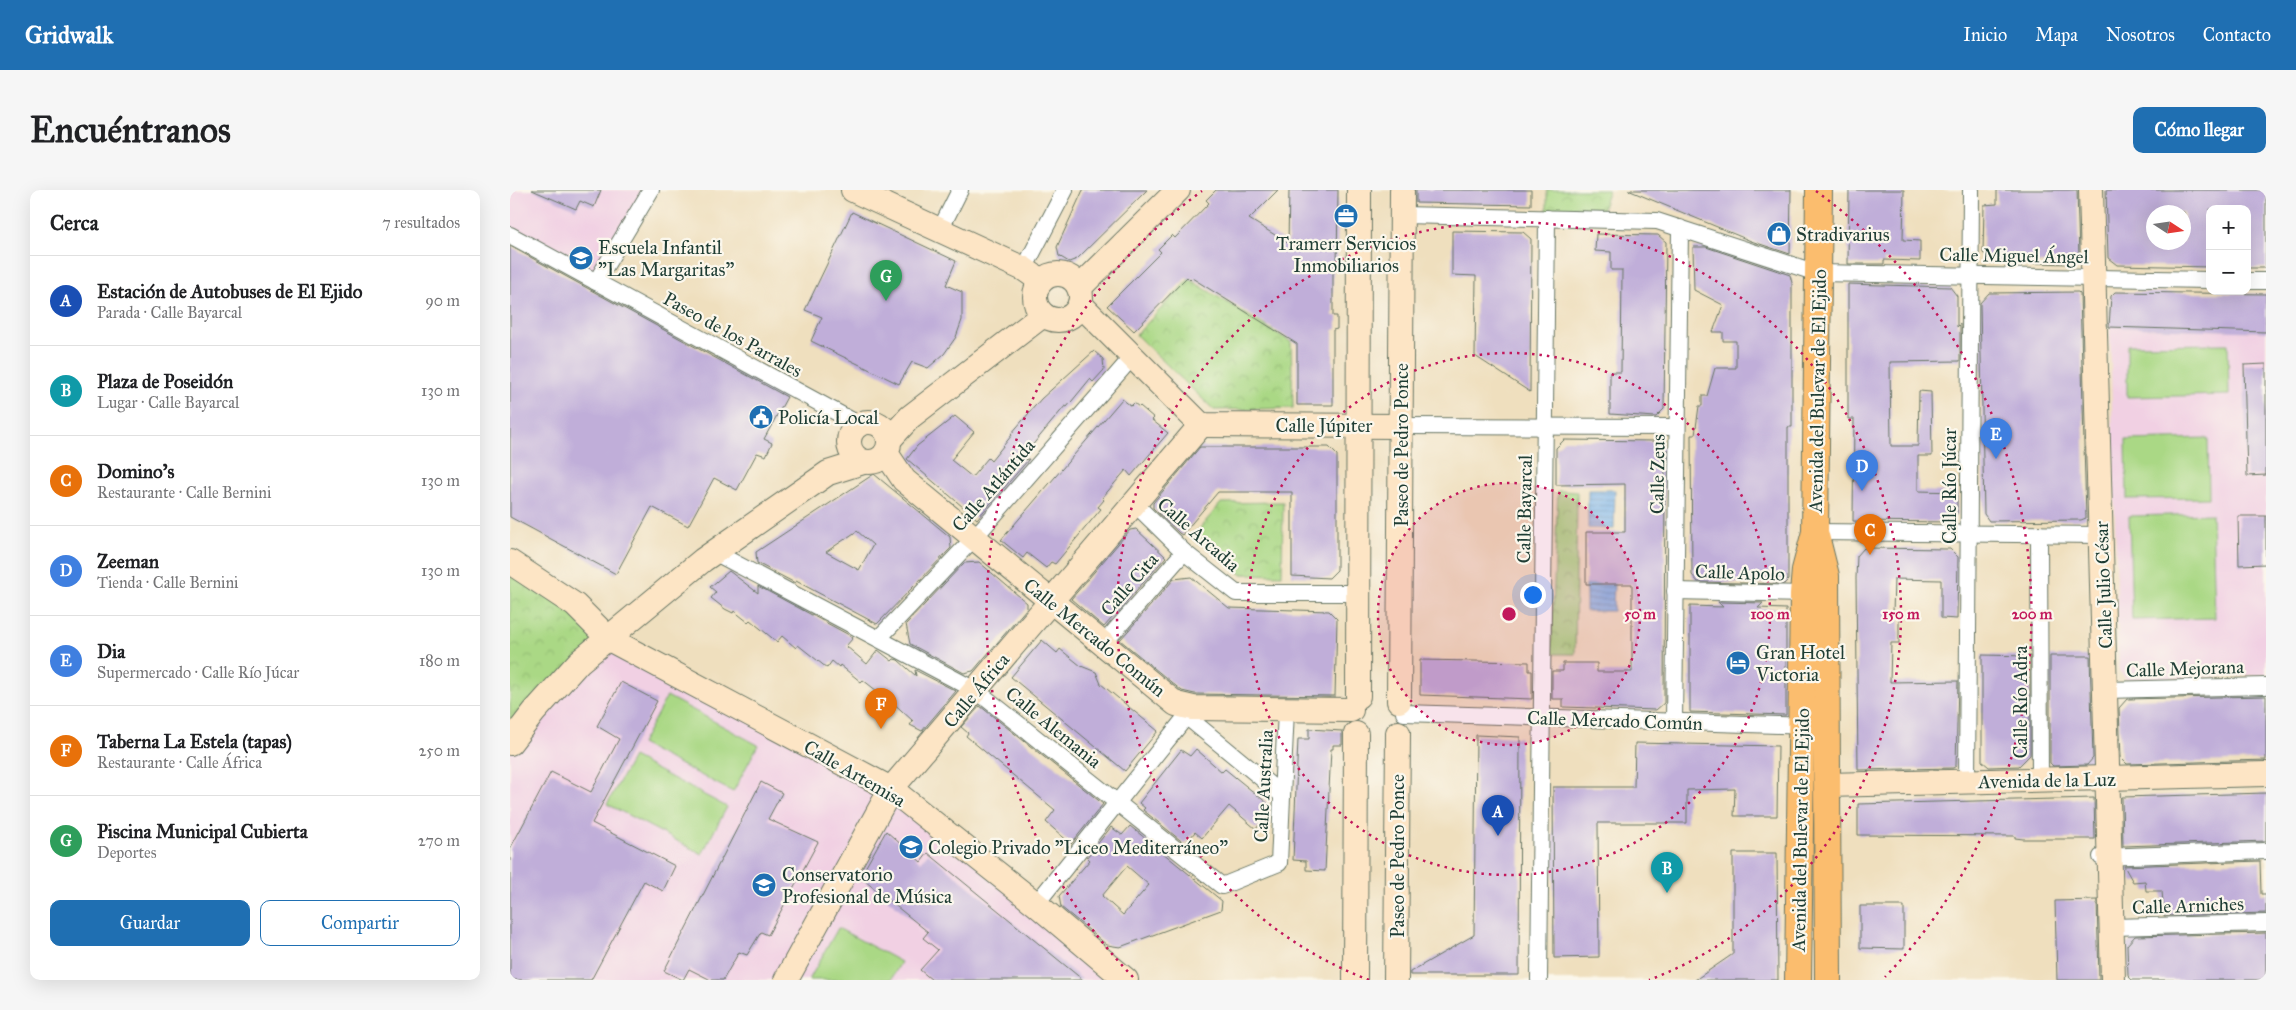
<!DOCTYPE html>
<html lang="es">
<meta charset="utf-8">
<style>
:root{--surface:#fff;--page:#f6f6f6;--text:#202124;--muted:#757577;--line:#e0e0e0;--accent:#1f6fb2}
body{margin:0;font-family:"IM FELL Great Primer",serif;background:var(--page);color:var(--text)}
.controls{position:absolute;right:15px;top:15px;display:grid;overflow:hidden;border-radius:10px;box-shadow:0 5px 20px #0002}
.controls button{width:45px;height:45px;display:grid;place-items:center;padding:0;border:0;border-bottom:1px solid var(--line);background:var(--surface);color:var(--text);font:25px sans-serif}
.compass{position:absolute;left:1636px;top:15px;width:45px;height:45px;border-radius:50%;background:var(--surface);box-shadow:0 5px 20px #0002;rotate:102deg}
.you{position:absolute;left:1022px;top:404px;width:18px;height:18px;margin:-12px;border:4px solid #fff;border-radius:50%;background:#1a73e8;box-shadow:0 0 0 8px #1a73e833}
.badge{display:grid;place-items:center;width:32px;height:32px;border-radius:50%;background:var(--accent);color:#fff;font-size:16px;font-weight:700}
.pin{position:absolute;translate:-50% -41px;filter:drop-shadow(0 1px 2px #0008)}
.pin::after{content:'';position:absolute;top:26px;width:18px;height:15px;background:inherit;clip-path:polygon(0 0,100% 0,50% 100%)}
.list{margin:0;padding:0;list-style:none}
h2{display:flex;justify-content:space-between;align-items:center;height:65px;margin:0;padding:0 20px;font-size:21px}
h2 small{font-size:16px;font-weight:400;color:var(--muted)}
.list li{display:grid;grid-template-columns:32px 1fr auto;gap:15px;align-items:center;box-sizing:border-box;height:90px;padding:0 20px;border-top:1px solid var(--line)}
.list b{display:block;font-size:19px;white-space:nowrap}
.list p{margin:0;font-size:16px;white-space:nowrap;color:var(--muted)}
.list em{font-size:16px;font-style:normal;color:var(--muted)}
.actions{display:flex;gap:10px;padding:15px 20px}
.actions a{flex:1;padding:11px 0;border:1px solid var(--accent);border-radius:10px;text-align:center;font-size:18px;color:var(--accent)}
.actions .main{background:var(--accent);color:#fff}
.map{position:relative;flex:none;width:1756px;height:790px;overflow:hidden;border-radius:10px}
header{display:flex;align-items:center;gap:30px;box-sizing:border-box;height:70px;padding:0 25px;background:var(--accent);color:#fff}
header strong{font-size:24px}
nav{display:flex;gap:28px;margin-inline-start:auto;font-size:18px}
.intro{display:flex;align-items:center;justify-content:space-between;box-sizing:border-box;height:120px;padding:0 30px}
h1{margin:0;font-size:35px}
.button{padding:12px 22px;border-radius:10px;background:var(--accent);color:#fff;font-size:18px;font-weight:700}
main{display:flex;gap:30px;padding:0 30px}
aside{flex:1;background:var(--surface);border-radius:10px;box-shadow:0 5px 20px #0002}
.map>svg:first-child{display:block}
.built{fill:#f1d0e3}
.park{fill:url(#park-crowns);stroke:#648a5c}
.pitch{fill:#aad885;stroke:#648a5c}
.water{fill:url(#water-rules);stroke:#4c788e}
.building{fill:#c0aed9;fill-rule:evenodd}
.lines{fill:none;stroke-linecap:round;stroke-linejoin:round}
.street-casing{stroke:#687664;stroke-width:18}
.secondary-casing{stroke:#687664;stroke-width:26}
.primary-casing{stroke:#687664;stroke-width:28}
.street{stroke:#fff;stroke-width:16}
.secondary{stroke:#fde5c5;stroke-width:24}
.primary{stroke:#fbbd6e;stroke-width:26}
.ring{fill:none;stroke:#c2185b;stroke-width:2.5;stroke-dasharray:2.5 5}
.labels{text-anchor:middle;stroke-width:4.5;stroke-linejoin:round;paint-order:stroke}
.poi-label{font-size:19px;fill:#1f3d34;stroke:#fbf7ec;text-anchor:start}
.street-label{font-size:19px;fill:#1f3d34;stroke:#fbf7ec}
.centre{fill:#c2185b;stroke:#fbf7ec;stroke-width:2.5}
.ring-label{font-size:15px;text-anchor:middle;font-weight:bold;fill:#c2185b;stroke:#fbf7ec;stroke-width:4.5;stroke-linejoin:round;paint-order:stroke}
</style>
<header>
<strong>Gridwalk</strong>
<nav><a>Inicio</a><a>Mapa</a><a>Nosotros</a><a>Contacto</a></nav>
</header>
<div class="intro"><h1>Encuéntranos</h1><a class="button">Cómo llegar</a></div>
<main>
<aside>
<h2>Cerca<small>7 resultados</small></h2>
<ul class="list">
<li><span class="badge" style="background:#1a4fb4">A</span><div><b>Estación de Autobuses de El Ejido</b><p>Parada · Calle Bayarcal</p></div><em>90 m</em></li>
<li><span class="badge" style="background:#0f9aa8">B</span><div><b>Plaza de Poseidón</b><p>Lugar · Calle Bayarcal</p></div><em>130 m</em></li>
<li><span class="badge" style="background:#e8710a">C</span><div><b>Domino's</b><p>Restaurante · Calle Bernini</p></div><em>130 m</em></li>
<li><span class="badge" style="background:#3f7fe0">D</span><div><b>Zeeman</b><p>Tienda · Calle Bernini</p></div><em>130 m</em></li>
<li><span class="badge" style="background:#3f7fe0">E</span><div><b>Dia</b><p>Supermercado · Calle Río Júcar</p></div><em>180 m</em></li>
<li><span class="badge" style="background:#e8710a">F</span><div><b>Taberna La Estela (tapas)</b><p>Restaurante · Calle África</p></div><em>250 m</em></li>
<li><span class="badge" style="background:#2e9e5b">G</span><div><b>Piscina Municipal Cubierta</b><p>Deportes</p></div><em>270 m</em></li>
</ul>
<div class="actions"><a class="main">Guardar</a><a>Compartir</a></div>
</aside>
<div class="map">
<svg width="1756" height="790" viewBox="0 0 1756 790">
<defs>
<pattern id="park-crowns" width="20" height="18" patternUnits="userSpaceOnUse" patternTransform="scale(1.25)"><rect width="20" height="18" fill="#aad885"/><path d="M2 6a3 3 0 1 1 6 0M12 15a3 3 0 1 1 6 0" fill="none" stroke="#92ba73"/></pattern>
<pattern id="water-rules" width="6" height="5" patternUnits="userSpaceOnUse" patternTransform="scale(1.25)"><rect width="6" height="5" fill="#79b2e9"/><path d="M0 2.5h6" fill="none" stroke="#6392be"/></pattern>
</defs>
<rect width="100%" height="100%" fill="#fbf7ec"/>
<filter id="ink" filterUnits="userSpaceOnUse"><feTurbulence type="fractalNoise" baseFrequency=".02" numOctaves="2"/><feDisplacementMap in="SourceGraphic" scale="10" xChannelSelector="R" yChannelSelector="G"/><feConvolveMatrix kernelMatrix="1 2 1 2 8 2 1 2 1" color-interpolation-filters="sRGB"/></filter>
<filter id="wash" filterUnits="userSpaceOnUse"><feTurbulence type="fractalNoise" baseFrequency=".0096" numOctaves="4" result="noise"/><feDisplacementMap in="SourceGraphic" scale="20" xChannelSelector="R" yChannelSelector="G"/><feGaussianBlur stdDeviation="1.12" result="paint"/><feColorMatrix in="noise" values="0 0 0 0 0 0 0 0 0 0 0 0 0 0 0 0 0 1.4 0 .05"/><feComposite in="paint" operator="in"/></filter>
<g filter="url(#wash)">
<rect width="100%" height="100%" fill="#efdfbe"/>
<!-- built -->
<g class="built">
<polygon points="0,0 141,0 86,92 0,45"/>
<polygon points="1600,137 1756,142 1756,485 1616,489 1609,481"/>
<polygon points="99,449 381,599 616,790 0,790 0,553"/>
</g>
<!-- park -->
<g class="park">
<polygon points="1037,0 1099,0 1089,29 1037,28"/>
<polygon points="679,89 781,152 783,218 704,220 626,145"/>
<polygon points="1048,301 1067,302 1065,464 1041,464"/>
<polygon points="773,312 772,385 731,384 685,344 711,313"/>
<polygon points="0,379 99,449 0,553"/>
</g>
<!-- pitch -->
<g class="pitch">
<polygon points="1718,154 1719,205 1617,207 1617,155"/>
<polygon points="1698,248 1699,308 1617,309 1616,250"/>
<polygon points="1702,324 1705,428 1622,430 1619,326"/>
<polygon points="157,506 248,555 223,602 131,554"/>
<polygon points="123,567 217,617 192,664 97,614"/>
<polygon points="328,738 391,772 381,790 299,790"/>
</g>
<!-- water -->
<g class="water">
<polygon points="1078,300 1105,300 1104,339 1078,338"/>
<polygon points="1076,394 1104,394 1103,421 1076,421"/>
</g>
<g id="blocks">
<!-- building -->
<g class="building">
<polygon points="22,0 91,0 84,17 70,11 66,19"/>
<polygon points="573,0 637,0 567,69 559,72 549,66 547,57"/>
<polygon points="706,0 768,0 739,29 778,53 779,0 828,0 827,79 823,78 823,126 827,126 827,139 823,140 823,215 787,215 787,154 682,88 680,90 677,87 624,141 597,116 651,62 648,59 662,45 665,48 699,13 696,10"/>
<polygon points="906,0 1021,0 1021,15 906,13"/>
<polygon points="1118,0 1281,0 1280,64 1241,51"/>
<polygon points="1339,0 1394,0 1393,50 1410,51 1410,71 1374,70 1374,74 1338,74"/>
<polygon points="1487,0 1567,0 1569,68 1563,74 1480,72 1480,69 1473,63 1474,15 1487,14"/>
<path d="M1596 0H1756V78H1737V19H1700V77L1607 75 1598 68ZM1644 22H1674V52H1644Z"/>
<polygon points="342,22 446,71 436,95 452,102 452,130 446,147 434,164 418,178 402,172 389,194 301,151 312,127 295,120"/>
<polygon points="942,41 1013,42 1021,49 1020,202 965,166 966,86 942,85"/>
<polygon points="1086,44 1148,45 1156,52 1154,219 1146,227 1100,224 1100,182 1111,182 1112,80 1101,80 1101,62 1085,61"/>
<polygon points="0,56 277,207 254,249 262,253 256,266 247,263 227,300 204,288 178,336 142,317 106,384 0,327"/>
<polygon points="1183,57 1196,57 1280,85 1282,93 1282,237 1278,237 1278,390 1274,394 1188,392 1182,385 1181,245 1185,245 1189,216 1192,216 1192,206 1197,206 1205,178 1226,178 1226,151 1213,151 1213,142 1203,142 1213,115 1184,100"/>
<polygon points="1338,94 1440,97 1447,106 1447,137 1450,134 1450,171 1380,172 1381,256 1408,256 1409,201 1421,202 1422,266 1408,266 1408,301 1447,302 1447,324 1439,332 1343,331 1344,229 1338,229"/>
<polygon points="1568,102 1570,104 1576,328 1571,330 1479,331 1474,324 1470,113 1479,103"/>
<polygon points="1605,102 1756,104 1756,142 1599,137 1601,106"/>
<polygon points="584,161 593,169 594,180 583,192 580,189 557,217 555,216 510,270 519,269 467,329 397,269 407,256 445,226 464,242 441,270 462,287 478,268 481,271 502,245 501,244 531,209"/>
<polygon points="1756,174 1756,285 1737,286 1734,175"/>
<polygon points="612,209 621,216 624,213 629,217 630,216 644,228 642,230 658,243 621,286 616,280 592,308 594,310 588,317 591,319 545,374 541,372 536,378 517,363 513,368 491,350"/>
<polygon points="1054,250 1148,251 1157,261 1157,277 1155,277 1154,513 1146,520 1053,517 1053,509 1042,509 1042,481 1053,481 1053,473 1087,473 1087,482 1122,482 1122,394 1076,394 1076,342 1115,342 1115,294 1046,295 1046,258"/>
<polygon points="690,257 819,257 827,265 827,380 819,388 782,386 782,302 708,302 672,345 669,343 643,318 643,313"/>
<path d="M364 284 440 347 441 358 367 434 286 391 285 393 247 373 246 362ZM347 341 363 355 349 380 316 362Z"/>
<polygon points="1728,326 1756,326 1756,374 1729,375"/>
<polygon points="626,339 656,367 594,437 561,409 620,340"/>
<polygon points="1354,358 1440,359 1448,367 1447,429 1431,428 1431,390 1384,389 1383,424 1389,425 1389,453 1381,453 1380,492 1448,491 1446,576 1443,578 1348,580 1346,388 1347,366"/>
<polygon points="469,372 517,413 517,418 463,481 454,483 400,454 396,434 454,373"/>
<polygon points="219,381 248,403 248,396 339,445 343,448 336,456 357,474 368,460 382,471 384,469 388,470 406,486 405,480 446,501 412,541 400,535 403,531 368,499 367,501 353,490 351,492 330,475 329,477 322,471 317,478 288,455 286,458 272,446 267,452 240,430 238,432 224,421 223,423 215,419 201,408 206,402 200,397"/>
<polygon points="681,387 719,418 819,421 827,429 825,506 685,504 672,501 610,450 664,389"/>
<polygon points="1208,412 1253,413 1248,418 1276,419 1276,525 1180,522 1180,416 1213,417"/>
<polygon points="532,450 547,463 550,459 571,476 586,482 591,494 648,541 615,581 501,487"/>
<polygon points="1472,465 1520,466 1520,565 1509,576 1479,577 1472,571"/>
<polygon points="1540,466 1580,466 1583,568 1577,575 1543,576 1540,573"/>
<polygon points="910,470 1019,472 1019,481 1022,481 1022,509 910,505"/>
<polygon points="111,492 147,511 82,633 165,676 153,701 134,691 81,790 0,790 0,659 41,582 81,602 109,549 87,536"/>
<polygon points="1756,506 1756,570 1617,574 1611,568 1609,518 1617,509"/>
<polygon points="470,516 593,614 561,654 536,632 545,620 456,546 458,543 451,537"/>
<polygon points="799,539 832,541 832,555 823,555 823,559 821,559 815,681 796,680 796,671 783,670 788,549 799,549"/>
<polygon points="966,545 1010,547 1009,785 900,785 900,782 964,745"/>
<polygon points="1125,553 1268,556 1267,626 1224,626 1225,599 1177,600 1177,633 1088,633 1089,767 1044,768 1043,597 1124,597"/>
<polygon points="686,559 712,582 715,579 757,613 758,624 746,639 719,616 692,648 685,642 675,654 633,620 635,618 629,613 671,560 680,566"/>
<polygon points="251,592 272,603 258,629 308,652 258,745 251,742 237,765 229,762 213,790 201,790 179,779 173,790 154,781"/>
<polygon points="1756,603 1756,651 1613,656 1612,607"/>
<polygon points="1584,608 1585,649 1513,649 1505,648 1505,646 1348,645 1348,614"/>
<path d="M620 636 712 711 711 720 610 757 597 755 551 717 549 706 580 670 577 667 601 637 612 645ZM617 676 639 695 613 725 592 706Z"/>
<polygon points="376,641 411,672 418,663 573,790 422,790 410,780 428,760 413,748 418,742 350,687"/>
<polygon points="1223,663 1267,663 1268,790 1185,790 1223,764"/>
<polygon points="1750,671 1751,704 1756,704 1756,723 1654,726 1652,701 1636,701 1635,691 1623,692 1614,676"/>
<polygon points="1587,710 1589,790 1547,790 1545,711"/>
<polygon points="1350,716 1394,716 1394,759 1350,758"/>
<polygon points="1756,743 1756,790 1622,790 1618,786 1617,755 1625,746"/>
</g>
</g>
</g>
<g filter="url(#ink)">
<use href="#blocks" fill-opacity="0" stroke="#687664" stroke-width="1"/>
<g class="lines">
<defs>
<g id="street">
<polyline points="892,25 1147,31 1307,83 1700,90"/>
<polyline points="430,40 450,0"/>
<polyline points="0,45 348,234"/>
<polyline points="514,79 555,0"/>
<polyline points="1737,91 1756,91"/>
<polyline points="86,92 141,0"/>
<polyline points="891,236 1167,237"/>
<polyline points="625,314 674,362 726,403 848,403"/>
<polyline points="1305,342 1592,345"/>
<polyline points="1529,344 1530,590"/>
<polyline points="204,362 467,501 712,696 769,673 776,520"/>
<polyline points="1165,401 1293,404"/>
<polyline points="369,448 464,348 624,165"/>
<polyline points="594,453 674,362"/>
<polyline points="1596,500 1756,496"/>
<polyline points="894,523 1300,536"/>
<polyline points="676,526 772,605"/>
<polyline points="1164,531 1170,38"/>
<polyline points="1457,592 1461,0"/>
<polyline points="1591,667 1756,661"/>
<polyline points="526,714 683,518"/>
<polyline points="1602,737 1756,733"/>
<polyline points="1029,790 1037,28"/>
</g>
<g id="secondary">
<polyline points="343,0 514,79 531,91"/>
<polyline points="1581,0 1603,790"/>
<circle cx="548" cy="107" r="23"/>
<polyline points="569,98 668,0"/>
<polyline points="570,114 691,235 891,236"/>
<circle cx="359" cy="252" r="20"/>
<polyline points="379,250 400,227 533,125"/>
<polyline points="376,263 394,290 666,514 683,518 841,520"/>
<polyline points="0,372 65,415 99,449 381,599 526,714 616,790"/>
<polyline points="848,506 849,0"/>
<polyline points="889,511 892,0"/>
<polyline points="0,553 24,522 69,472 193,370 318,283 353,272"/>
<polyline points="1317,595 1756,584"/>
<polyline points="276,790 381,599 691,235"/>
<polyline points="845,790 846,544"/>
<polyline points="886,790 888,543"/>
</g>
<g id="primary">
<polyline points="1309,0 1305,342 1316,386 1318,790"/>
<polyline points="1288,790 1293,404 1295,380 1305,342"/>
</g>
</defs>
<!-- street casing -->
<use href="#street" class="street-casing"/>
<!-- secondary casing -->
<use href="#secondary" class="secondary-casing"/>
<!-- primary casing -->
<use href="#primary" class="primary-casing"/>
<!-- street -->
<use href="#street" class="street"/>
<!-- secondary -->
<use href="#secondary" class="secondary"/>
<!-- primary -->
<use href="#primary" class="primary"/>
</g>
</g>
<!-- distance rings -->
<circle cx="999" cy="424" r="131" fill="#c2185b" fill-opacity=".12"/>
<g class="ring">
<circle cx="999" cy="424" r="131"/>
<circle cx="999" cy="424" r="261"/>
<path d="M859 790A392 392 0 1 1 1139 790"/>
<path d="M623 787A523 523 0 0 1 692 1M1306 1A523 523 0 0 1 1375 787"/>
</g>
<!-- icons -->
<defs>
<symbol id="office-disc" viewBox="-11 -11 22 22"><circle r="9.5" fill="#1f6fb2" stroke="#fbf7ec"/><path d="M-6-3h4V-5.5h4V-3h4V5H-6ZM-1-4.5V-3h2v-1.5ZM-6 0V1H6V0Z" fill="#fff"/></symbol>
<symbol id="shop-disc" viewBox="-11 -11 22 22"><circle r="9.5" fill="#1f6fb2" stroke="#fbf7ec"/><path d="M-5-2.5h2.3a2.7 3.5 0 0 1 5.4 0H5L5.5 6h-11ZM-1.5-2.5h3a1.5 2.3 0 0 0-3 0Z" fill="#fff"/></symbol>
<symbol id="school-disc" viewBox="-11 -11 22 22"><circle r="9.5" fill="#1f6fb2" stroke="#fbf7ec"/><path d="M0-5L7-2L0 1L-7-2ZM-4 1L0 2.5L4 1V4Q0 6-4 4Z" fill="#fff"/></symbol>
<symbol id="civic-disc" viewBox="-11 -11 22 22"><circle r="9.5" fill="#1f6fb2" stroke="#fbf7ec"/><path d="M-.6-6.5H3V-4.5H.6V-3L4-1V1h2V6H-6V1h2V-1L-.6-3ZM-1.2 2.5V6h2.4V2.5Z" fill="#fff"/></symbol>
<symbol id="hotel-disc" viewBox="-11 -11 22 22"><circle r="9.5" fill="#1f6fb2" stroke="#fbf7ec"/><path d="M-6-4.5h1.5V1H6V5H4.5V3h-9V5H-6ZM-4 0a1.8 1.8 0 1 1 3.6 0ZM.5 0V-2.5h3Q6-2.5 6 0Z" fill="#fff"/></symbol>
<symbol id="university-disc" viewBox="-11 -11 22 22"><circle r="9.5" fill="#1f6fb2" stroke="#fbf7ec"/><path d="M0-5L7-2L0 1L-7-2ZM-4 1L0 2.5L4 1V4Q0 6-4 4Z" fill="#fff"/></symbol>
</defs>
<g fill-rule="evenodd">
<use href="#office-disc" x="822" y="12" width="28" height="28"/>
<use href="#shop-disc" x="1255" y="30" width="28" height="28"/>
<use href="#school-disc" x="57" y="54" width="28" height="28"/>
<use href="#civic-disc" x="237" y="213" width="28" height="28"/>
<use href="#hotel-disc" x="1214" y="459" width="28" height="28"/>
<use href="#school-disc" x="387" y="643" width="28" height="28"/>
<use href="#university-disc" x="240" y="681" width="28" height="28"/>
</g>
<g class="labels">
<!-- poi labels -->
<g class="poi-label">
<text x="1286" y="51">Stradivarius</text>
<text x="836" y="60" text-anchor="middle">Tramerr Servicios<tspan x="836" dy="22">Inmobiliarios</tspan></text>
<text x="88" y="64">Escuela Infantil<tspan x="88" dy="22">"Las Margaritas"</tspan></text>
<text x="268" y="234">Policía Local</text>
<text x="1246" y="469">Gran Hotel<tspan x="1246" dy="22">Victoria</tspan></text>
<text x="418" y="664">Colegio Privado "Liceo Mediterráneo"</text>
<text x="272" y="691">Conservatorio<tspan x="272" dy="22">Profesional de Música</tspan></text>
</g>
<!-- street labels -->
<g class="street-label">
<text transform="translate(1504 65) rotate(1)" y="7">Calle Miguel Ángel</text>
<text transform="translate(223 144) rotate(29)" y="7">Paseo de los Parrales</text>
<text transform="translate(1307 201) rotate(-89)" y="7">Avenida del Bulevar de El Ejido</text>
<text x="814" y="242">Calle Júpiter</text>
<text transform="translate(891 255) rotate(-90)" y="7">Paseo de Pedro Ponce</text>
<text transform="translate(1147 284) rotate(-89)" y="7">Calle Zeus</text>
<text transform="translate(483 295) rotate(-49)" y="7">Calle Atlántida</text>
<text transform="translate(1439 296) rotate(-90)" y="7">Calle Río Júcar</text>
<text transform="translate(1014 319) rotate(-89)" y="7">Calle Bayarcal</text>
<text transform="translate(689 344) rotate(41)" y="7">Calle Arcadia</text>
<text transform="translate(1230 382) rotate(2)" y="7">Calle Apolo</text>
<text transform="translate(619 394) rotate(-49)" y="7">Calle Cita</text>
<text transform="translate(1593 395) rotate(-92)" y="7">Calle Julio César</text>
<text transform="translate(585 447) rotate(39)" y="7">Calle Mercado Común</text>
<text transform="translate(1675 478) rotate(-2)" y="7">Calle Mejorana</text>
<text transform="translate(466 500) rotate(-50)" y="7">Calle África</text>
<text transform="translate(1510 512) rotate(-90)" y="7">Calle Río Adra</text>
<text transform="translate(1105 530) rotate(2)" y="7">Calle Mercado Común</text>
<text transform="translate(544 537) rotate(39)" y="7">Calle Alemania</text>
<text transform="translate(345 583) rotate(30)" y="7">Calle Artemisa</text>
<text transform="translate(1537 590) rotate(-1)" y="7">Avenida de la Luz</text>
<text transform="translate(753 596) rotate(-87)" y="7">Calle Australia</text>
<text transform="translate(1290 640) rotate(-89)" y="7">Avenida del Bulevar de El Ejido</text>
<text transform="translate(887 666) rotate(-90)" y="7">Paseo de Pedro Ponce</text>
<text transform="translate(1678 715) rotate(-2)" y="7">Calle Arniches</text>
</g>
</g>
<circle cx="999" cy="424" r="8" class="centre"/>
<g class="ring-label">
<text x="1130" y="429">50 m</text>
<text x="1260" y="429">100 m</text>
<text x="1391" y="429">150 m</text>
<text x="1522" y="429">200 m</text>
</g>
</svg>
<div class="controls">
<button>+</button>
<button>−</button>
</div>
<svg class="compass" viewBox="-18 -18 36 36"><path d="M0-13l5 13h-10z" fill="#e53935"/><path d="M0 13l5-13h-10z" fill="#757577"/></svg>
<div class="you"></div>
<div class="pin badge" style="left:988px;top:646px;background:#1a4fb4">A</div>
<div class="pin badge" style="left:1157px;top:703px;background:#0f9aa8">B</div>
<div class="pin badge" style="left:1360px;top:365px;background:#e8710a">C</div>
<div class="pin badge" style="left:1352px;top:301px;background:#3f7fe0">D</div>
<div class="pin badge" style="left:1486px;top:269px;background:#3f7fe0">E</div>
<div class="pin badge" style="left:371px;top:539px;background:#e8710a">F</div>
<div class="pin badge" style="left:376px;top:111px;background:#2e9e5b">G</div>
</div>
</main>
